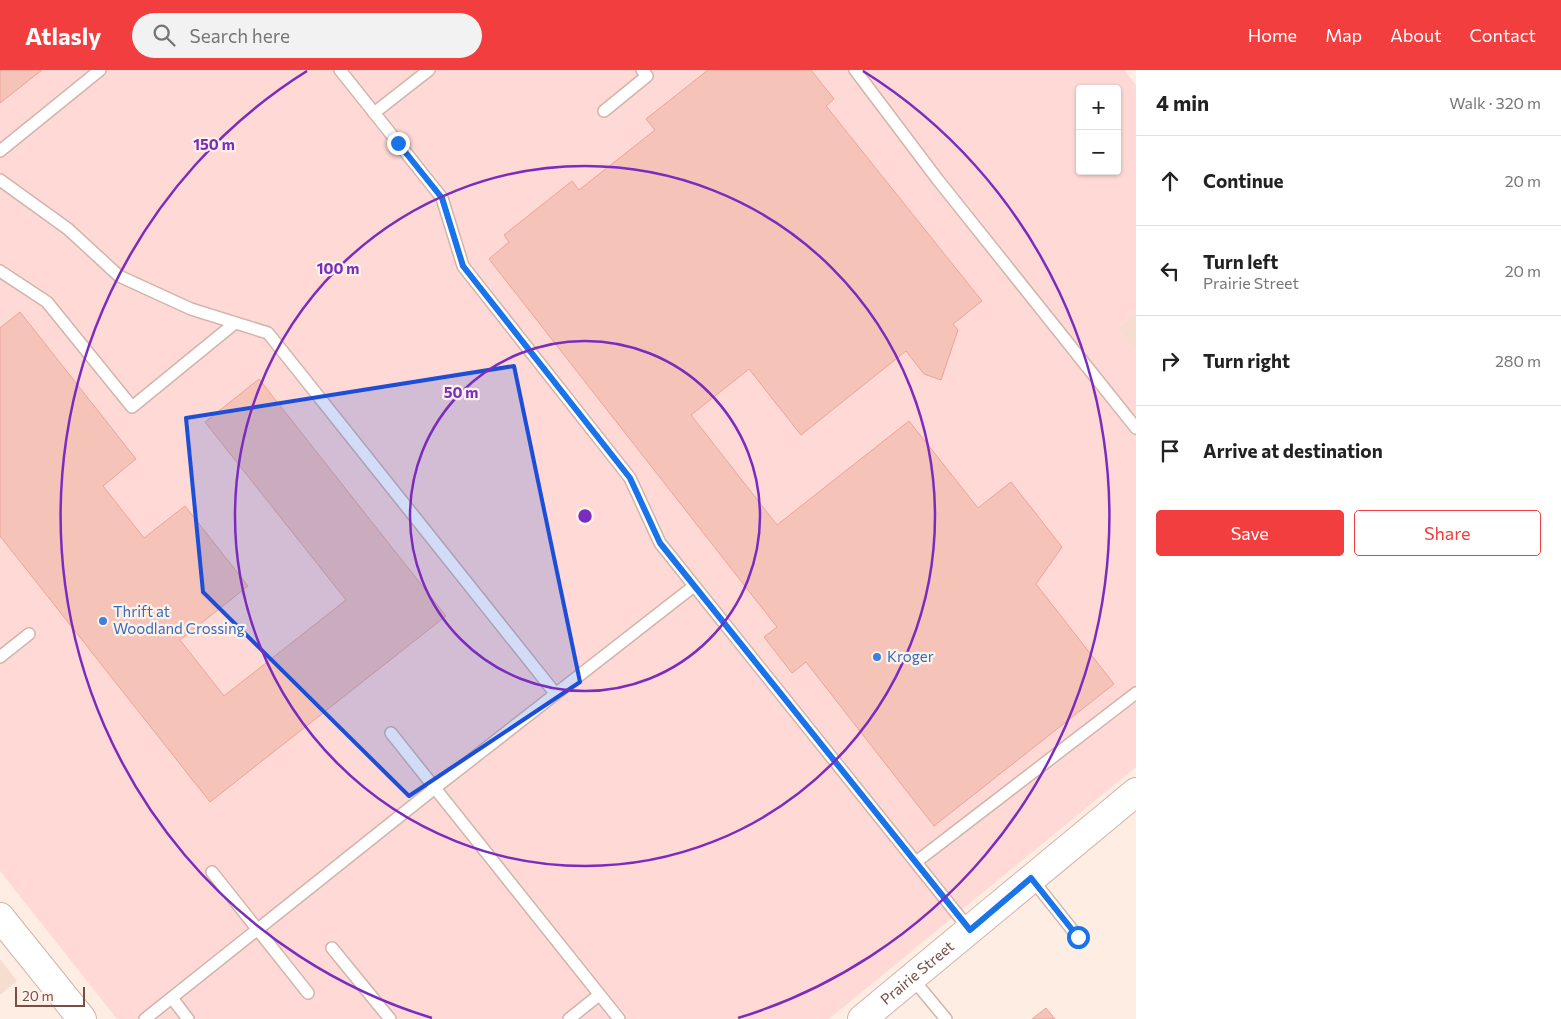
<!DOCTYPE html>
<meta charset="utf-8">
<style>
:root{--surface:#fff;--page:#f2f2f2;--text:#222;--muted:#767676;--line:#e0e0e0;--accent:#f23e3e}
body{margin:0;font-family:Commissioner,sans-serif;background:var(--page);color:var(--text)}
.controls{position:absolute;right:15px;top:15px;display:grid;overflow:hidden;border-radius:5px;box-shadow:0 1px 4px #0004}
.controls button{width:45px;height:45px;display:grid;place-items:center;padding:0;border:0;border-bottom:1px solid var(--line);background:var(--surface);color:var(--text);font:25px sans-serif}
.scale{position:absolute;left:15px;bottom:12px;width:70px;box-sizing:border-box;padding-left:5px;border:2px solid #784d46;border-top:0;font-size:14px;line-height:18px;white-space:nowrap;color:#784d46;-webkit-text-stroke:4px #fff2ea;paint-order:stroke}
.stop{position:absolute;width:15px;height:15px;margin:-11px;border:4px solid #1a73e8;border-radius:50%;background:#fff}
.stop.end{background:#1a73e8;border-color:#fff;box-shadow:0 1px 5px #0008}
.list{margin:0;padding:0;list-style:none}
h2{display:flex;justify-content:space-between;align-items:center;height:65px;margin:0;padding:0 20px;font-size:21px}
h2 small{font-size:16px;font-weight:400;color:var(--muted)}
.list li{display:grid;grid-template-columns:32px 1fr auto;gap:15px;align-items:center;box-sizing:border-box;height:90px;padding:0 20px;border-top:1px solid var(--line)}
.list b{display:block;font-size:19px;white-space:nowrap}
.list p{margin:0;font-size:16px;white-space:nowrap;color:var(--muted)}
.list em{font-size:16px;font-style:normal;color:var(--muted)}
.actions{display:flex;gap:10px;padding:15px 20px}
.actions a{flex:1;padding:11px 0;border:1px solid var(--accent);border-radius:5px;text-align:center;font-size:18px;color:var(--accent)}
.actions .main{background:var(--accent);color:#fff}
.icon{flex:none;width:28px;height:28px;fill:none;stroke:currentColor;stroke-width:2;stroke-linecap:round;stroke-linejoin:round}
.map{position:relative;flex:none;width:1136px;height:949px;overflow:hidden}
header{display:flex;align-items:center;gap:30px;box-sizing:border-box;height:70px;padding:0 25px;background:var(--accent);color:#fff}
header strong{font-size:24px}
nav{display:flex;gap:28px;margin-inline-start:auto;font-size:18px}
.search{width:350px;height:45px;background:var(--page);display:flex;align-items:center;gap:12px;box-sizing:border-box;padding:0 18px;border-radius:28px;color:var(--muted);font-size:19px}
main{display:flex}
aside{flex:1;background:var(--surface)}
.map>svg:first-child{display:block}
.residential{fill:#f6ddd0}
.commercial{fill:#ffd9d5;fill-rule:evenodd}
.building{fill:#f6c3b8;stroke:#eaa497}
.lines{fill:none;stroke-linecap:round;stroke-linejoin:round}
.service-casing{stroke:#d2b4aa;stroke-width:14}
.tertiary-casing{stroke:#d2b4aa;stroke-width:30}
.secondary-casing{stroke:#d6b2a8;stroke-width:30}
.service{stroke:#fff;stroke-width:11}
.tertiary{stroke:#fff;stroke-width:28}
.secondary{stroke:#fff;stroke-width:28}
.route{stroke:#1a73e8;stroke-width:6}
.marked{fill:#1d4ed8;fill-opacity:0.2;stroke:#1d4ed8;stroke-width:4;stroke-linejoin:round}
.ring{fill:none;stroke:#7b2cbf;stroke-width:2.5}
.shop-dot{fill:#3f7fe0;stroke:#fff2ea;stroke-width:2}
.labels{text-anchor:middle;stroke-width:4.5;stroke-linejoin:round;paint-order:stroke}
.shop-label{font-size:15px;fill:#366cbe;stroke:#fff2ea;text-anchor:start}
.street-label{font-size:15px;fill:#784d46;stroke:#fff2ea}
.centre{fill:#7b2cbf;stroke:#fff2ea;stroke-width:2.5}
.ring-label{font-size:15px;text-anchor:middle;font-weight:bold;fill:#7b2cbf;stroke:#fff2ea;stroke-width:4.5;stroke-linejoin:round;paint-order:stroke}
</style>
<header>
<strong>Atlasly</strong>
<div class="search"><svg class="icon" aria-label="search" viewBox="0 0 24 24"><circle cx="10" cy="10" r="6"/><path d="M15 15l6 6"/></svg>Search here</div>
<nav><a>Home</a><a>Map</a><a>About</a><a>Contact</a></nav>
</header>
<main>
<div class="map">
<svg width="1136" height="949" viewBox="0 0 1136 949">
<rect width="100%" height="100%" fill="#feede2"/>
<!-- residential -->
<g class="residential">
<polygon points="1136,243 1136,282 1117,258"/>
<polygon points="0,889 17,911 0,925"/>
</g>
<!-- commercial -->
<path class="commercial" d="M0 0H1124L1136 15V243L1117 258 1136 282V697L829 949H117L0 801ZM1080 19H1117V101H1080Z"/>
<!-- building -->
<g class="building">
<polygon points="0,0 42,0 0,33"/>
<polygon points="708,0 811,0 834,29 826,36 982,231 953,254 958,260 941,310 924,304 906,281 801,365 749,299 691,345 777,455 909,351 978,438 1011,412 1062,477 1036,514 1114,614 934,756 806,592 792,603 764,567 777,557 489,189 509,172 504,165 572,111 579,120 655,60 646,49"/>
<polygon points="20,242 136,389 103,416 144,468 185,436 248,516 180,570 224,626 346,530 205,352 259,309 446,546 210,732 0,466 0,258"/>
<polygon points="1046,938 1055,949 1032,949"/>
</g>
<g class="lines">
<defs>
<g id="service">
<polyline points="340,0 442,128 463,196 630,408 660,473 970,860"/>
<polyline points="855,0 938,110 1136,358"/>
<polyline points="604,41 647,6 642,0"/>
<polyline points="374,43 429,0"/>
<polyline points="0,81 100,0"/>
<polyline points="0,110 68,159 119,206 191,239 268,263 555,623"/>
<polyline points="0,201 47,232 132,337 235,253"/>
<polyline points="0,587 29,564"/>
<polyline points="391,663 619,949"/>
<polyline points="916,792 1136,623"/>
<polyline points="212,802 308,923"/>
<polyline points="1031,808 1078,867"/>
<polyline points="332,878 390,949"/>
<polyline points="912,908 946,949"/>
<polyline points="172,928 188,949"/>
<polyline points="145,949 435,718 694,516"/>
<polyline points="569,949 599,925"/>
</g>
<polyline id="tertiary" points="0,847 82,949"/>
<g id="secondary">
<path id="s1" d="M862 949 1136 722"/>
</g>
</defs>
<!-- service casing -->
<use href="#service" class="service-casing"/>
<!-- tertiary casing -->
<use href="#tertiary" class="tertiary-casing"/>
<!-- secondary casing -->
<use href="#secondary" class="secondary-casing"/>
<!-- service -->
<use href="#service" class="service"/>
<!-- tertiary -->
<use href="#tertiary" class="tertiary"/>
<!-- secondary -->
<use href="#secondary" class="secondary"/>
</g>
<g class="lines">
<!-- route -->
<polyline class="route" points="398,73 442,128 463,196 630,408 660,473 970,860 1031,808 1078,867"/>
</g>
<!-- marked area -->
<path class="marked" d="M514 296 580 612 409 726 203 522 186 348Z"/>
<!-- distance rings -->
<g class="ring">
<circle cx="585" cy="446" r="175"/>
<circle cx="585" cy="446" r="350"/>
<path d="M432 948A525 525 0 0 1 307 1M863 1A525 525 0 0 1 738 948"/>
</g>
<!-- markers -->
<g class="shop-dot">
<circle cx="103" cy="551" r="5"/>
<circle cx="877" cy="587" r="5"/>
</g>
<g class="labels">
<!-- shop labels -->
<g class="shop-label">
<text x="113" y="547">Thrift at<tspan x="113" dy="17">Woodland Crossing</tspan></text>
<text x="887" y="592">Kroger</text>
</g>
<!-- street labels -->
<g class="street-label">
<text dy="5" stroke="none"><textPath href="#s1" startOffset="72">Prairie Street</textPath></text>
</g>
</g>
<circle cx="585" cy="446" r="8" class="centre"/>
<g class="ring-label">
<text x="214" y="80">150 m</text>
<text x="338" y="204">100 m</text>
<text x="461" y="328">50 m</text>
</g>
</svg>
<div class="controls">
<button>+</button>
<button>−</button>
</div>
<div class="scale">20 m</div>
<div class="stop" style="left:1078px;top:867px"></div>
<div class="stop end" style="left:398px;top:73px"></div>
</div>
<aside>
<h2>4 min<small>Walk · 320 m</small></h2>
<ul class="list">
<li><svg class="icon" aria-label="ahead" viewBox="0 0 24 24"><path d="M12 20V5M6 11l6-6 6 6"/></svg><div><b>Continue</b></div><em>20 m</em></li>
<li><svg class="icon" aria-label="left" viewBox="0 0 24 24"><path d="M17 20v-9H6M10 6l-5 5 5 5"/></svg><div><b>Turn left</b><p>Prairie Street</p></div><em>20 m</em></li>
<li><svg class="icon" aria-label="right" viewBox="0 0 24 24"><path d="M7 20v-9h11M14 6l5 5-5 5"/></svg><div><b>Turn right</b></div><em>280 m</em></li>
<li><svg class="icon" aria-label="arrive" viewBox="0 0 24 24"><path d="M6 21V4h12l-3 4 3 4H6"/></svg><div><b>Arrive at destination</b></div></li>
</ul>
<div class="actions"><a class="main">Save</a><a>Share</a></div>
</aside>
</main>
